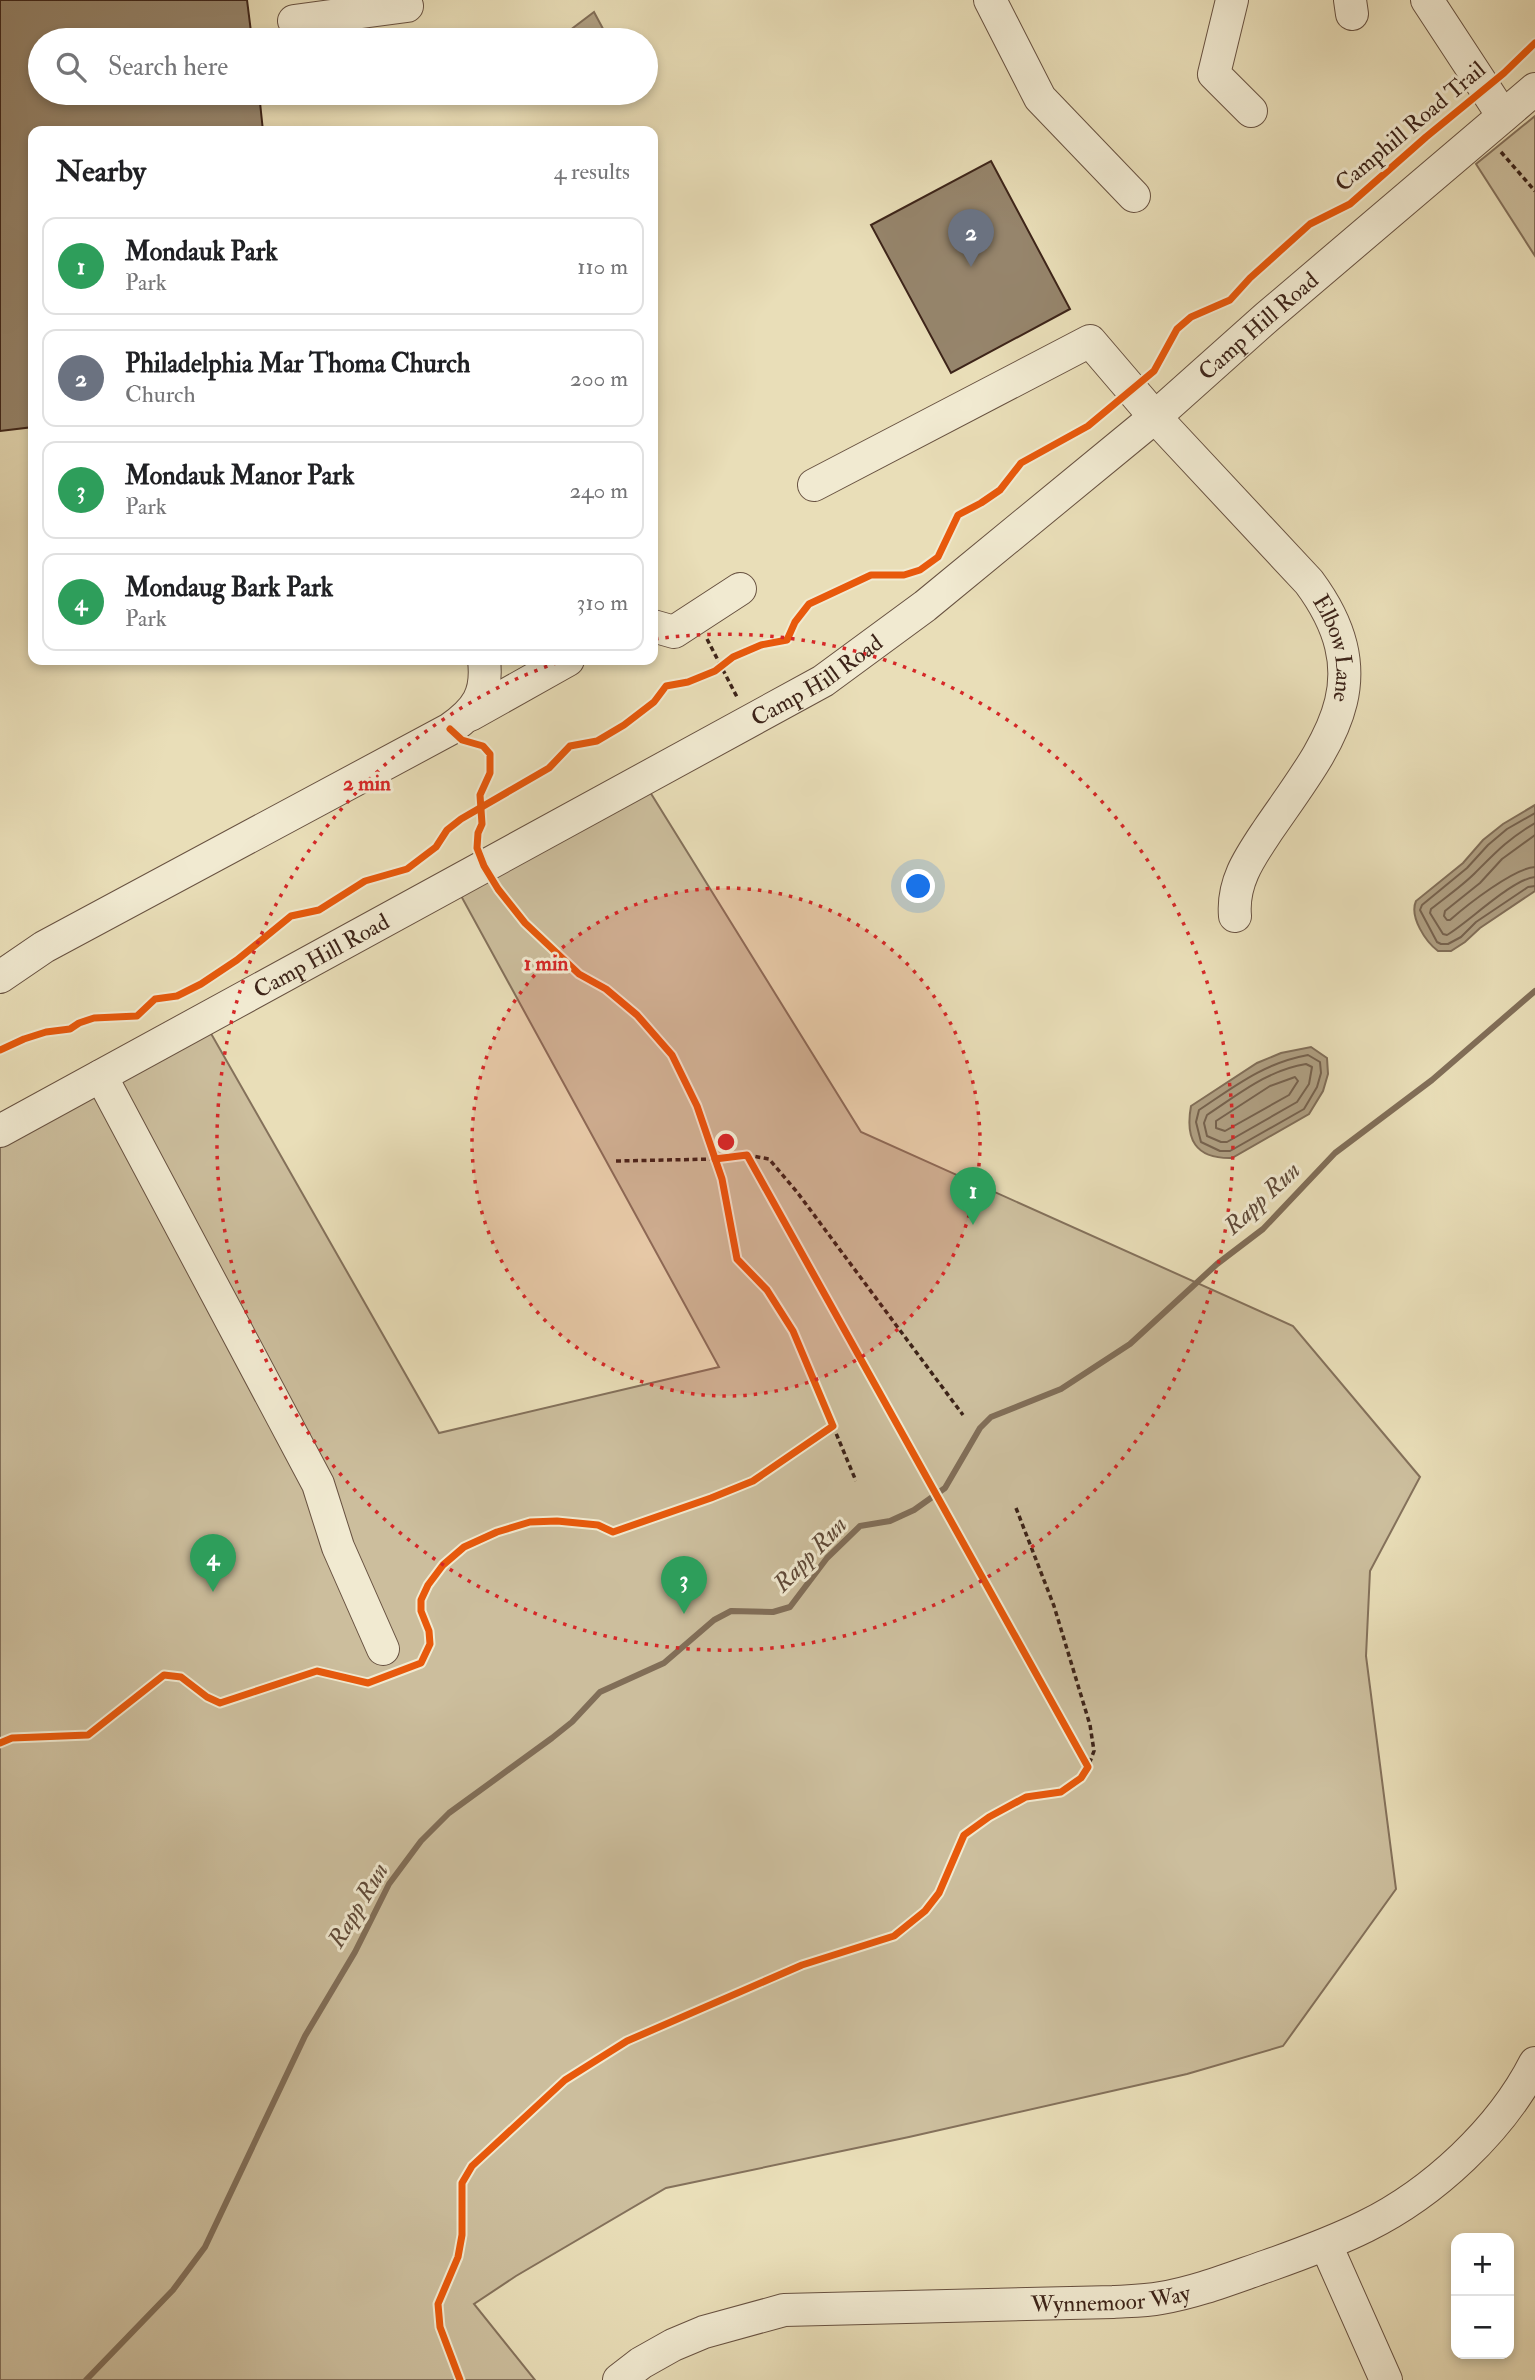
<!DOCTYPE html>
<meta charset="utf-8">
<style>
:root{--surface:#fff;--page:#f2f2f2;--text:#202124;--muted:#757577;--line:#e0e0e0;--accent:#8f2418}
body{margin:0;font-family:"IM FELL Double Pica",serif;background:var(--page);color:var(--text)}
.controls{position:absolute;right:21px;bottom:21px;display:grid;overflow:hidden;border-radius:14px;box-shadow:0 4px 10px #0003}
.controls button{width:63px;height:63px;display:grid;place-items:center;padding:0;border:0;border-bottom:2px solid var(--line);background:var(--surface);color:var(--text);font:35px sans-serif}
.you{position:absolute;left:919px;top:887px;width:24px;height:24px;margin:-18px;border:5px solid #fff;border-radius:50%;background:#1a73e8;box-shadow:0 0 0 10px #1a73e833}
.badge{display:grid;place-items:center;width:46px;height:46px;border-radius:50%;background:var(--accent);color:#fff;font-size:23px;font-weight:700}
.pin{position:absolute;translate:-50% -58px;filter:drop-shadow(0 2px 4px #0008)}
.pin::after{content:'';position:absolute;top:37px;width:24px;height:21px;background:inherit;clip-path:polygon(0 0,100% 0,50% 100%)}
.list{margin:0;padding:0;list-style:none}
h2{display:flex;justify-content:space-between;align-items:center;height:91px;margin:0;padding:0 28px;font-size:30px}
h2 small{font-size:23px;font-weight:400;color:var(--muted)}
.list li{display:grid;grid-template-columns:46px 1fr auto;gap:21px;align-items:center;box-sizing:border-box;height:98px;margin:0 14px 14px;padding:0 14px;border:2px solid var(--line);border-radius:14px}
.list b{display:block;font-size:26px;white-space:nowrap}
.list p{margin:0;font-size:23px;white-space:nowrap;color:var(--muted)}
.list em{font-size:23px;font-style:normal;color:var(--muted)}
.icon{flex:none;width:38px;height:38px;fill:none;stroke:currentColor;stroke-width:2;stroke-linecap:round;stroke-linejoin:round}
.map{position:relative;flex:none;width:1535px;height:2380px;overflow:hidden}
.search{position:absolute;background:var(--surface);box-shadow:0 4px 10px #0003;left:28px;top:28px;width:630px;height:77px;display:flex;align-items:center;gap:18px;box-sizing:border-box;padding:0 24px;border-radius:38px;color:var(--muted);font-size:26px}
.panel{position:absolute;background:var(--surface);box-shadow:0 4px 10px #0003;left:28px;top:126px;width:630px;height:539px;border-radius:14px}
.map>svg:first-child{display:block}
.green{fill:#ccbe9d;stroke:#84715b;stroke-width:2}
.water{fill:#af9f82;stroke:#816e58;stroke-width:2}
.lines{fill:none;stroke-linecap:round;stroke-linejoin:round}
.shore{stroke:#76624e;stroke-width:2}
.stream{stroke:#816e58;stroke-width:6}
.building{fill:#96856c;stroke:#3d2419;stroke-width:2}
.minor-casing{stroke:#685241;stroke-width:34}
.path{stroke:#3d2419;stroke-width:3.5;stroke-dasharray:5 3.5;stroke-linecap:butt}
.minor{stroke:#f1ead1;stroke-width:32}
.cycleway-casing{stroke:#f1ead1;stroke-width:11}
.cycleway{stroke:#e8590c;stroke-width:7}
.ring{fill:none;stroke:#d62828;stroke-width:3.5;stroke-dasharray:3.5 7}
.labels{text-anchor:middle;stroke-width:6;stroke-linejoin:round;paint-order:stroke}
.street-label{font-size:23px;fill:#3d2419;stroke:#f1ead1}
.water-label{font-size:24px;font-style:italic;fill:#5f4938;stroke:#f1ead1}
.centre{fill:#d62828;stroke:#f1ead1;stroke-width:3.5}
.ring-label{font-size:21px;text-anchor:middle;font-weight:bold;fill:#d62828;stroke:#f1ead1;stroke-width:6;stroke-linejoin:round;paint-order:stroke}
</style>
<div class="map">
<svg width="1535" height="2380" viewBox="0 0 1535 2380">
<rect width="100%" height="100%" fill="#e9deb8"/>
<filter id="stains"><feTurbulence type="fractalNoise" baseFrequency=".00286" numOctaves="4"/><feColorMatrix values="0 0 0 0 .2 0 0 0 0 .09 0 0 0 0 .02 0 0 0 .5 -.17"/></filter>
<radialGradient id="worn" r=".72"><stop offset=".6" stop-color="#630" stop-opacity="0"/><stop offset="1" stop-color="#630" stop-opacity=".3"/></radialGradient>
<!-- green -->
<g class="green">
<polygon points="1535,116 1535,256 1476,164"/>
<polygon points="650,792 861,1132 1293,1326 1420,1477 1370,1571 1366,1656 1396,1889 1283,2046 1187,2074 909,2137 666,2188 516,2276 474,2304 535,2380 0,2380 0,1144 209,1030 439,1433 719,1367 460,894"/>
</g>
<!-- water -->
<g class="water">
<polygon points="594,12 609,40 557,40"/>
<path d="M1535 805V891L1480 928 1465 942 1451 951H1438C1426 942 1409 917 1416 901L1463 863 1483 840 1503 824Z"/>
<path d="M1311 1047 1327 1058 1328 1074 1323 1091 1309 1114 1232 1158C1195 1159 1185 1139 1191 1106L1257 1063 1281 1053Z"/>
</g>
<g class="lines">
<!-- shore -->
<g class="shore">
<polyline points="1535,813 1507,829 1488,845 1467,868 1422,905 1420,910 1437,942 1441,944 1448,944 1461,937 1476,922 1528,887 1535,886"/>
<path d="M1535 823C1508 839 1496 852 1475 873 1462 886 1446 897 1431 909L1430 913 1443 934 1447 935C1468 923 1512 879 1535 877"/>
<path d="M1535 835 1502 859 1480 883 1445 911 1444 916 1447 920H1450C1467 905 1514 868 1535 867"/>
<path d="M1308 1055 1320 1062 1321 1073 1317 1087 1304 1109 1230 1151H1220L1201 1142 1196 1122 1199 1110C1235 1086 1264 1063 1308 1055Z"/>
<path d="M1306 1064 1312 1067 1309 1084 1297 1102 1227 1142H1221L1207 1136 1204 1123 1207 1115C1239 1094 1268 1070 1306 1064Z"/>
<polygon points="1295,1077 1298,1081 1289,1095 1225,1131 1216,1128 1216,1121 1270,1086"/>
</g>
<!-- stream -->
<polyline class="stream" points="86,2380 173,2290 205,2247 305,2036 355,1952 389,1884 421,1841 449,1813 552,1738 572,1722 600,1692 664,1663 714,1620 731,1611 773,1612 790,1607 827,1558 860,1526 890,1521 914,1510 945,1488 980,1428 991,1417 1061,1389 1130,1344 1217,1264 1263,1229 1335,1153 1432,1080 1535,991"/>
</g>
<!-- building -->
<g class="building">
<polygon points="0,0 247,0 252,40 40,40 40,93 259,93 263,131 33,131 33,427 0,431"/>
<polygon points="991,161 1070,309 951,373 871,225"/>
</g>
<g class="lines">
<defs>
<g id="minor">
<polyline points="990,0 1040,98 1134,196"/>
<polyline points="1232,0 1214,74 1251,111"/>
<polyline points="1350,0 1352,14"/>
<polyline points="1427,0 1503,116"/>
<polyline points="294,21 407,6"/>
<path id="s1" d="M814 485 1090 341 1155 417 1309 582C1383 682 1327 744 1268 830 1250 857 1232 882 1235 916"/>
<polyline points="653,626 674,632 740,589"/>
<polyline points="470,715 568,660"/>
<path d="M0 977 44 947 450 729C477 710 488 694 484 660"/>
<polyline points="101,1076 318,1484 338,1547 383,1649"/>
<path id="s2" d="M0 1131 823 681 925 606 1155 417 1267 317 1535 89"/>
<polyline points="1326,2245 1386,2380"/>
<path id="s3" d="M619 2380 641 2363 673 2345 704 2332 784 2310 1113 2302C1129 2301 1145 2301 1161 2298 1197 2292 1232 2278 1267 2266 1301 2254 1334 2242 1366 2226 1433 2193 1501 2130 1535 2063"/>
</g>
</defs>
<!-- minor casing -->
<use href="#minor" class="minor-casing"/>
<!-- path -->
<g class="path">
<polyline points="1501,152 1535,191"/>
<polyline points="707,639 737,697"/>
<polyline points="747,1155 769,1159 797,1192 963,1415"/>
<polyline points="616,1161 715,1159"/>
<polyline points="833,1426 856,1481"/>
<polyline points="1016,1508 1054,1606 1090,1725 1094,1751 1088,1767"/>
</g>
<!-- minor -->
<use href="#minor" class="minor"/>
<defs>
<g id="cycleway">
<polyline points="0,1050 24,1039 46,1032 70,1029 79,1023 94,1018 137,1016 155,999 177,996 201,984 237,960 291,916 319,910 365,881 407,869 436,847 447,830 461,819 549,768 570,746 597,741 624,725 654,702 666,686 688,682 715,671 733,657 761,645 787,640 795,622 809,604 871,575 904,575 920,570 938,557 958,515 981,503 1000,490 1021,463 1088,426 1154,371 1177,329 1191,317 1230,300 1250,278 1310,224 1350,204 1426,137 1504,73 1535,43"/>
<polyline points="0,1743 12,1738 88,1735 164,1675 181,1677 207,1697 220,1703 317,1671 368,1683 421,1663 430,1644 429,1631 421,1611 421,1600 428,1585 443,1565 464,1547 497,1532 530,1522 557,1521 598,1525 613,1532 711,1498 753,1481 833,1426 793,1331 767,1290 737,1259 722,1179 697,1106 672,1055 637,1015 606,989 579,974 525,923 498,889 484,866 477,848 478,833 482,824 480,795 490,773 490,754 483,746 462,740 450,729"/>
<polyline points="460,2380 440,2327 438,2304 458,2257 462,2235 462,2183 472,2166 565,2080 627,2041 802,1965 894,1936 925,1911 939,1893 964,1835 989,1817 1026,1797 1061,1792 1081,1778 1088,1767 747,1155 715,1159"/>
</g>
</defs>
<!-- cycleway casing -->
<use href="#cycleway" class="cycleway-casing"/>
<!-- cycleway -->
<use href="#cycleway" class="cycleway"/>
</g>
<!-- distance rings -->
<circle cx="726" cy="1142" r="254" fill="#d62828" fill-opacity=".12"/>
<g class="ring">
<circle cx="726" cy="1142" r="254"/>
<path d="M655 639A508 508 0 1 1 565 660"/>
</g>
<g class="labels">
<!-- street labels -->
<g class="street-label">
<text transform="translate(1410 126) rotate(-40)" y="8">Camphill Road Trail</text>
<text dy="8" stroke="none"><textPath href="#s2" startOffset="1500">Camp Hill Road</textPath></text>
<text dy="8" stroke="none"><textPath href="#s1" startOffset="710">Elbow Lane</textPath></text>
<text dy="8" stroke="none"><textPath href="#s2" startOffset="933">Camp Hill Road</textPath></text>
<text dy="8" stroke="none"><textPath href="#s2" startOffset="366">Camp Hill Road</textPath></text>
<text dy="8" stroke="none"><textPath href="#s3" startOffset="508">Wynnemoor Way</textPath></text>
</g>
<!-- water labels -->
<g class="water-label">
<text transform="translate(1262 1198) rotate(-43)" y="8">Rapp Run</text>
<text transform="translate(810 1554) rotate(-46)" y="8">Rapp Run</text>
<text transform="translate(358 1905) rotate(-59)" y="8">Rapp Run</text>
</g>
</g>
<circle cx="726" cy="1142" r="10" class="centre"/>
<g class="ring-label">
<text x="367" y="790">2 min</text>
<text x="546" y="970">1 min</text>
</g>
<rect width="100%" height="100%" filter="url(#stains)"/>
<rect width="100%" height="100%" fill="url(#worn)"/>
</svg>
<div class="controls">
<button>+</button>
<button>−</button>
</div>
<div class="you"></div>
<div class="pin badge" style="left:973px;top:1225px;background:#2e9e5b">1</div>
<div class="pin badge" style="left:971px;top:267px;background:#6b7280">2</div>
<div class="pin badge" style="left:684px;top:1614px;background:#2e9e5b">3</div>
<div class="pin badge" style="left:213px;top:1592px;background:#2e9e5b">4</div>
<div class="search"><svg class="icon" aria-label="search" viewBox="0 0 24 24"><circle cx="10" cy="10" r="6"/><path d="M15 15l6 6"/></svg>Search here</div>
<section class="panel">
<h2>Nearby<small>4 results</small></h2>
<ul class="list">
<li><span class="badge" style="background:#2e9e5b">1</span><div><b>Mondauk Park</b><p>Park</p></div><em>110 m</em></li>
<li><span class="badge" style="background:#6b7280">2</span><div><b>Philadelphia Mar Thoma Church</b><p>Church</p></div><em>200 m</em></li>
<li><span class="badge" style="background:#2e9e5b">3</span><div><b>Mondauk Manor Park</b><p>Park</p></div><em>240 m</em></li>
<li><span class="badge" style="background:#2e9e5b">4</span><div><b>Mondaug Bark Park</b><p>Park</p></div><em>310 m</em></li>
</ul>
</section>
</div>
